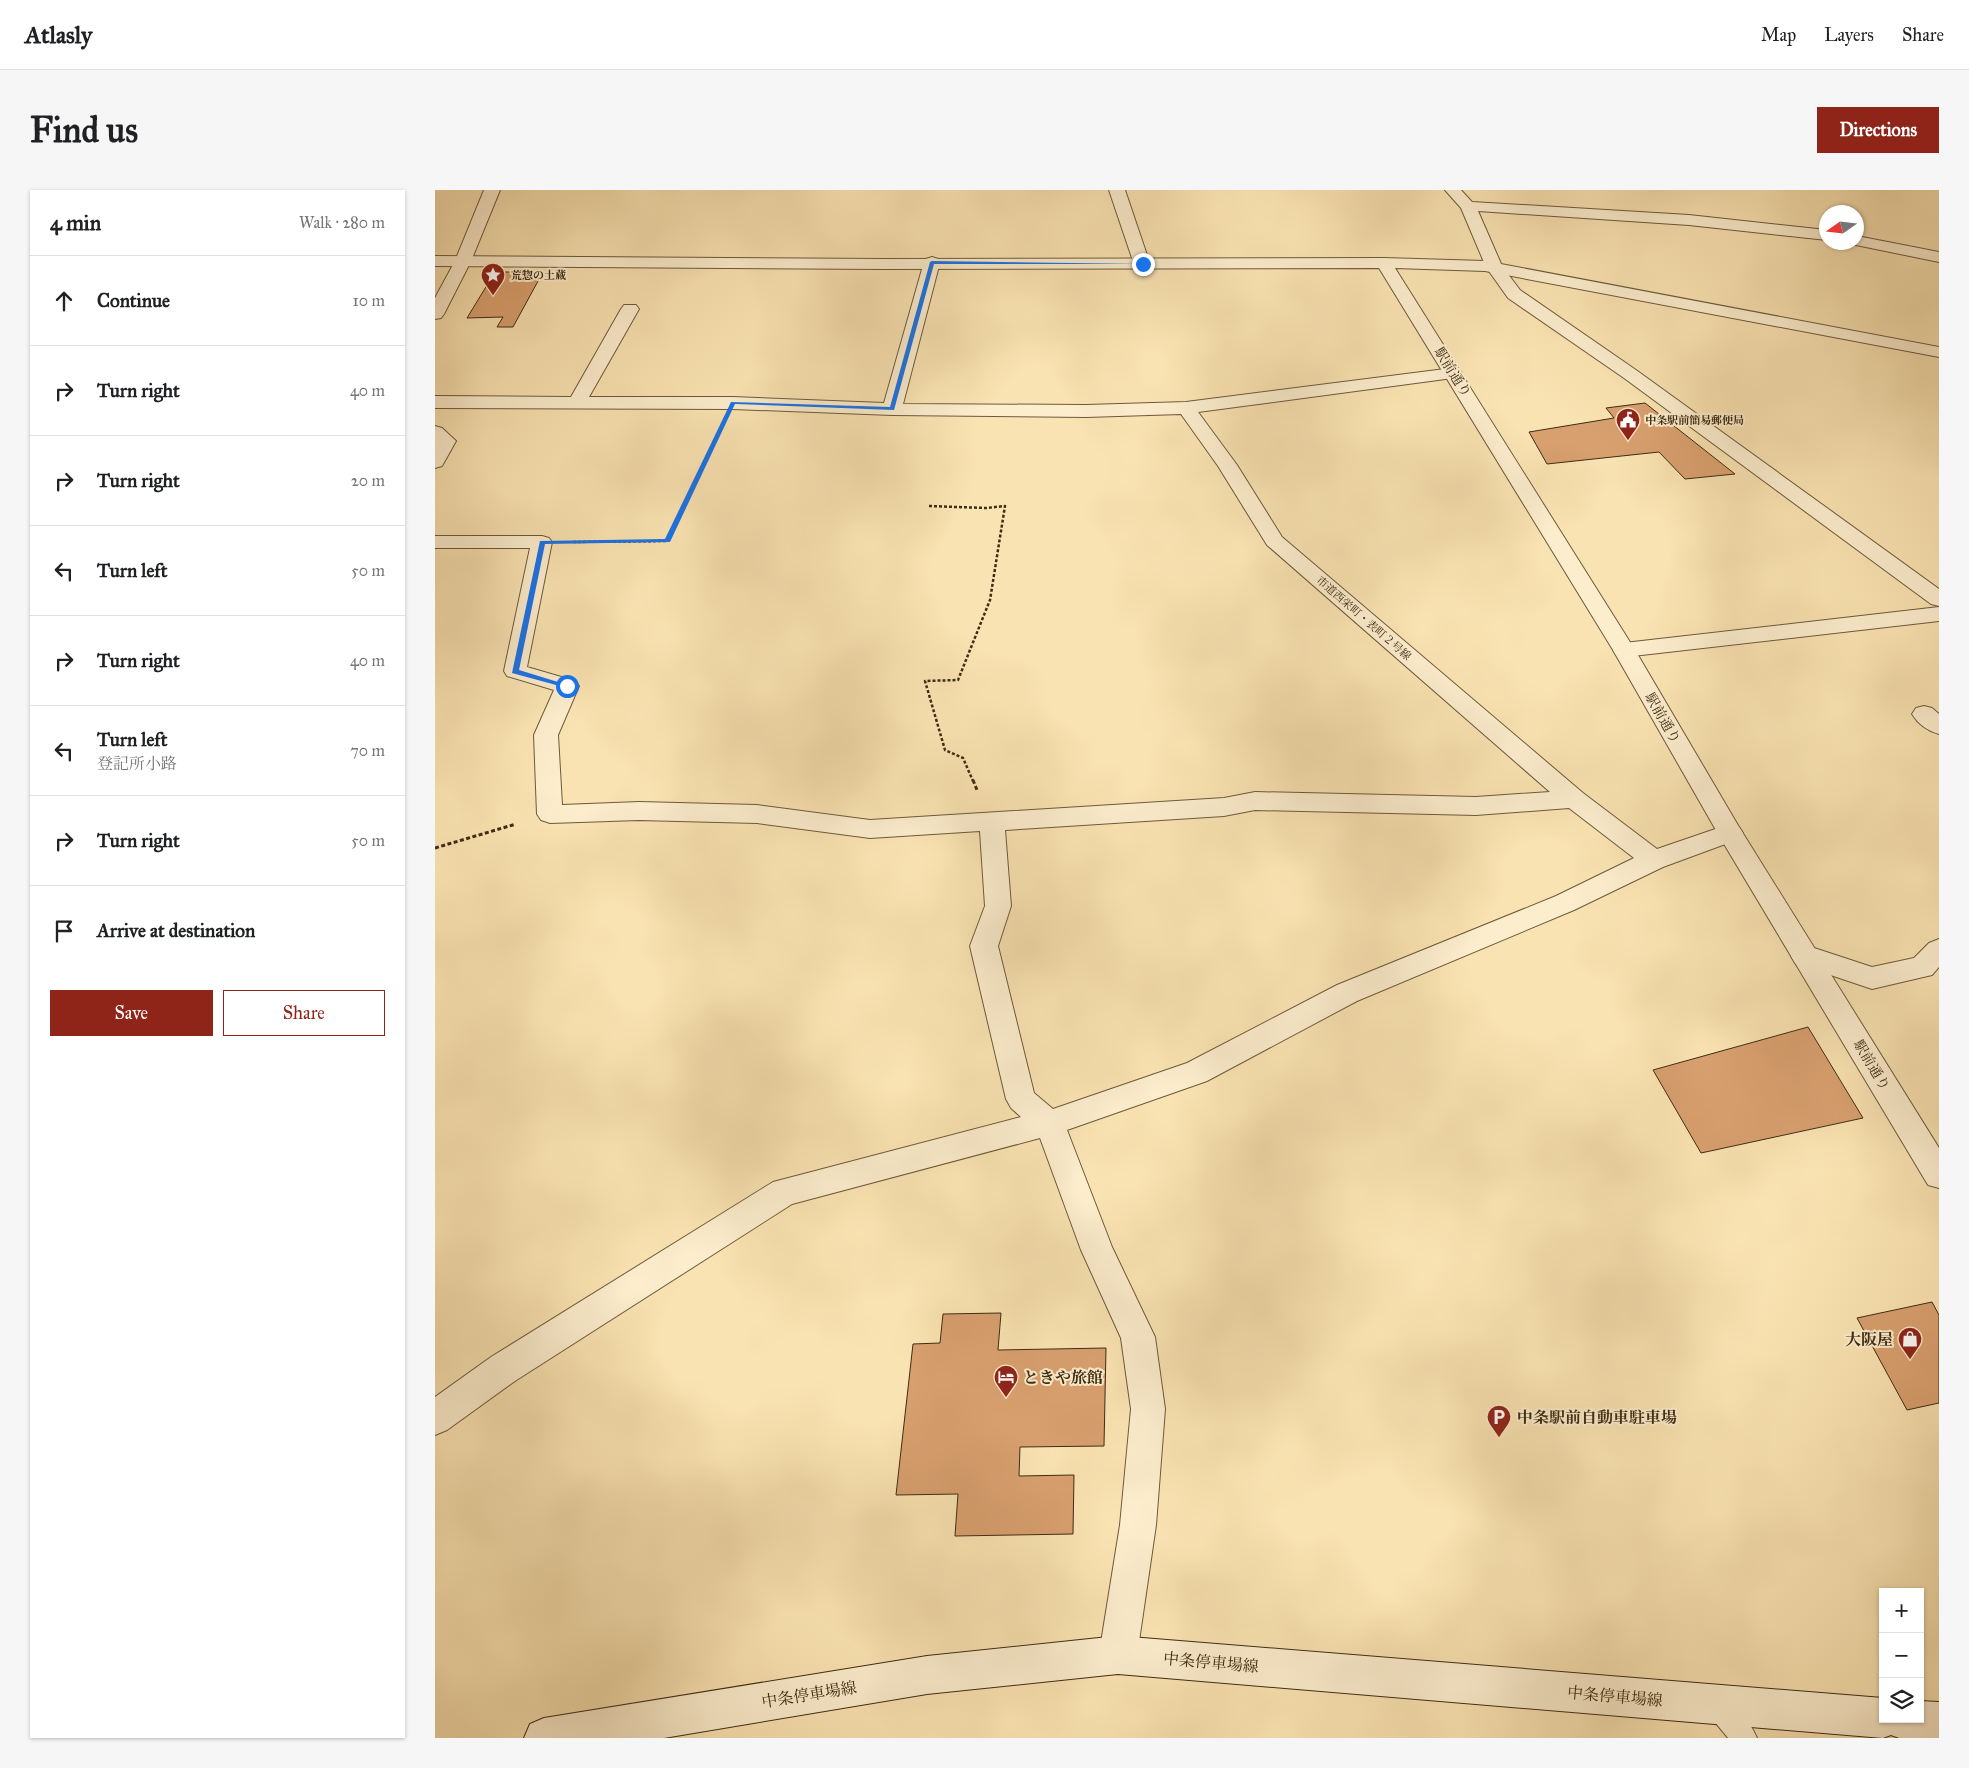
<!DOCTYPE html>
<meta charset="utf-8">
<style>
:root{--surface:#fff;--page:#f6f6f6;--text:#202124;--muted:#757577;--line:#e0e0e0;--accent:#8f2418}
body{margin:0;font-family:"IM FELL Great Primer","Noto Serif JP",serif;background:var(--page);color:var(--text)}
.controls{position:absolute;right:15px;bottom:15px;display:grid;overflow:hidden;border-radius:0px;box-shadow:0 1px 4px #0004}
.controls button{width:45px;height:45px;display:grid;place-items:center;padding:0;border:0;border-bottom:1px solid var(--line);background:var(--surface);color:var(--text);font:25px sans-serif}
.compass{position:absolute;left:1384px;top:15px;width:45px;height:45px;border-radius:50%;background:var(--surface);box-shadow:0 1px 4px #0004;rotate:256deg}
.stop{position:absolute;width:15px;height:15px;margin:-11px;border:4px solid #1a73e8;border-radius:50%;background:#fff}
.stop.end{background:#1a73e8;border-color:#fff;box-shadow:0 1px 5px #0008}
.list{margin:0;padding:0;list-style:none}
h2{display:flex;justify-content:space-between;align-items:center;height:65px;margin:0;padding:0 20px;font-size:21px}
h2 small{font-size:16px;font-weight:400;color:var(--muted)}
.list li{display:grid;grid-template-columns:32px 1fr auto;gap:15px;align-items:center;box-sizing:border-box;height:90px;padding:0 20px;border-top:1px solid var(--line)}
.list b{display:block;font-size:19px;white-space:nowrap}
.list p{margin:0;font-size:16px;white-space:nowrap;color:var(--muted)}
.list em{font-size:16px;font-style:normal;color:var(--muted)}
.actions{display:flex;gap:10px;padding:15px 20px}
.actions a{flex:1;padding:11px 0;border:1px solid var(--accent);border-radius:0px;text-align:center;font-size:18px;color:var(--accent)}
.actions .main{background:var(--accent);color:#fff}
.icon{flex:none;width:28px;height:28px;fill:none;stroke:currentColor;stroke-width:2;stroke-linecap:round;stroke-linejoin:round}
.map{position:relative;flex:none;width:1504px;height:1548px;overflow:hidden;border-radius:0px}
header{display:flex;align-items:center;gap:30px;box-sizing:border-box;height:70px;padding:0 25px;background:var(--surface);border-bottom:1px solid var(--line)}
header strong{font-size:24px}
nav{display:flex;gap:28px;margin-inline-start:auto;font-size:18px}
.intro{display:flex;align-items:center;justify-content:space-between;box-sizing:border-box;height:120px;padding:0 30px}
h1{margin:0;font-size:35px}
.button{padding:12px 22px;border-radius:0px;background:var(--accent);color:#fff;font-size:18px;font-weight:700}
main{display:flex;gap:30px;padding:0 30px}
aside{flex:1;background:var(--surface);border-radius:0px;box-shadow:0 1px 4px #0004}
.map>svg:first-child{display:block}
.building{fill:#d9a06f;stroke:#3e2c13}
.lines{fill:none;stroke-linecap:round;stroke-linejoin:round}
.service-casing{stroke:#6d5a3b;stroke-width:2}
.minor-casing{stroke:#6d5a3b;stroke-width:2}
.tertiary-casing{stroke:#6d5a3b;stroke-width:2}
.secondary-casing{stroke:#3e2c13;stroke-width:2}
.path-far2{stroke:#3e2c13;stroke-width:2;stroke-dasharray:2.5 1;stroke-linecap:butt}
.path-far1{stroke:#3e2c13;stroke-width:2.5;stroke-dasharray:3 2;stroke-linecap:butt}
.path{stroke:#3e2c13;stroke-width:3;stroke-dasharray:4 2.5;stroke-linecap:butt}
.service{fill:#fcedcd;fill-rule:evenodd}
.minor{fill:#fcedcd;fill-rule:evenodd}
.tertiary{fill:#fcedcd;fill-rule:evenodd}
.secondary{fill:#fcedcd;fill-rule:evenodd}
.route{fill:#1a73e8}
.labels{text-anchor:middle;stroke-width:4;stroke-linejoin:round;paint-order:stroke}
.far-poi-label{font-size:11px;font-weight:bold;fill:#3e2c13;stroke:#fcedcd;text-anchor:start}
.far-street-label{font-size:11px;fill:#3e2c13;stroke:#fcedcd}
.street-label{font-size:14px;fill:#3e2c13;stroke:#fcedcd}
.near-poi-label{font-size:16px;font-weight:bold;fill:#3e2c13;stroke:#fcedcd;text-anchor:start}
.near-street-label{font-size:16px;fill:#3e2c13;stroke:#fcedcd}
</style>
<header>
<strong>Atlasly</strong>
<nav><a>Map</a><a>Layers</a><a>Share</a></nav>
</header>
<div class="intro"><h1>Find us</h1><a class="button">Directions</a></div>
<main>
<aside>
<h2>4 min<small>Walk · 280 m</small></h2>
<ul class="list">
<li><svg class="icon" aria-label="ahead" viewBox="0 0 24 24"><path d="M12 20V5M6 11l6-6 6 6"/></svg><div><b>Continue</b></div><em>10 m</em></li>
<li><svg class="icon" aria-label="right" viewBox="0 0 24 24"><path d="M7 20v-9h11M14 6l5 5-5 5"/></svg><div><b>Turn right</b></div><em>40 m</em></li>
<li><svg class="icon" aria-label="right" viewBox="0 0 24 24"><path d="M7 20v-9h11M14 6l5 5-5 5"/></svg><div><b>Turn right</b></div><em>20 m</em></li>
<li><svg class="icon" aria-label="left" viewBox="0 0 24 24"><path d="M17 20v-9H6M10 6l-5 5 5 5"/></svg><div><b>Turn left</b></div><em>50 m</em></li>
<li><svg class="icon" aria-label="right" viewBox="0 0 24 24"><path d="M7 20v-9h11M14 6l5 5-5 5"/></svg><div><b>Turn right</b></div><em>40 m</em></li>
<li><svg class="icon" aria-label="left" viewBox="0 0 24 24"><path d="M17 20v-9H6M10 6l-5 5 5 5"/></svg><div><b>Turn left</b><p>登記所小路</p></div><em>70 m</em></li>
<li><svg class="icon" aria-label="right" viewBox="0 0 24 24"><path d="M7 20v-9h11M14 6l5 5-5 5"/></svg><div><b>Turn right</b></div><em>50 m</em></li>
<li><svg class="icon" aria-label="arrive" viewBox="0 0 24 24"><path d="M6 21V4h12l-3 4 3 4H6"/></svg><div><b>Arrive at destination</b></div></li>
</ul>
<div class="actions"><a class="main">Save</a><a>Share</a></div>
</aside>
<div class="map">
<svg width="1504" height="1548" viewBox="0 0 1504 1548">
<rect width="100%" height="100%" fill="#fae3b2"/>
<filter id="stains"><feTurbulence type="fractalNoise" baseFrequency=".004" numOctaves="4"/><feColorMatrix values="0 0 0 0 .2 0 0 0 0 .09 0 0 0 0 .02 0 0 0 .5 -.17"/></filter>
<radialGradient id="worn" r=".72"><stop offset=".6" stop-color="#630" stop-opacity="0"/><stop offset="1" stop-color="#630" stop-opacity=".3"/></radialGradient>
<!-- building -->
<g class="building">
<polygon points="60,82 108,82 78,137 62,137 68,127 32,128"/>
<polygon points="1210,213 1300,284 1250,289 1224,262 1112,274 1094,242 1179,228 1171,218"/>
<polygon points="1373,837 1428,928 1266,963 1218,880"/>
<polygon points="1497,1112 1504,1125 1504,1213 1472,1220 1422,1128"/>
<polygon points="566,1123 563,1160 671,1158 669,1256 585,1257 584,1286 639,1285 638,1344 520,1346 523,1304 461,1305 478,1154 505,1153 508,1124"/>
</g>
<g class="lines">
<defs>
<path id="service" d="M1284 1504C1300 1511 1315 1532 1322 1548H1293L1275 1526 1271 1517 1275 1508Z"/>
<g id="minor">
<polygon points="49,0 65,0 36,71 9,124 6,128 0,129 0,108 20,71"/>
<polygon points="674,0 690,0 715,74 713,77 701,77 699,74"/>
<polygon points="1010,0 1026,0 1037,12 1254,25 1392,40 1392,50 1254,35 1043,21 1067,76 1085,100 1201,180 1504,399 1504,416 1496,414 1189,188 1073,108 1051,77 1026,18"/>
<polygon points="1422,46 1504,62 1504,72 1416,54 1415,52 1422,52"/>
<path d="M497 67 503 69 505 72 468 214 651 215 751 212 1018 178 1024 179 1027 183 1024 187 1018 188 763 222 802 275 847 347 1148 603 1222 659 1295 634 1304 637 1308 643 1304 649 1228 677 1139 720 922 811 772 891 632 940 677 1057 720 1147 730 1219 721 1335 702 1465 697 1479 683 1484 669 1479 664 1465 685 1335 696 1219 686 1148 646 1060 605 948 357 1014 80 1191 12 1240 0 1245V1207L56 1167 338 992 586 927 576 918 571 909 535 756 550 716 545 641 435 648 322 633 204 630 115 633 106 630 102 624 99 545 119 500 72 486 69 481 95 358H0V346H107L114 348 117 352 92 477 140 491 144 496 123 545 127 615 204 612 322 615 435 630 789 608 820 602 1041 607 1115 602 832 355 783 276 746 224 651 227 457 225 298 219 0 218V206L136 207 186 119 189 115H201L204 119 154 207H298L449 213 489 72 491 69ZM1134 618 1199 668 1121 706 902 795 752 873 618 919 599 903 563 756 576 716 570 640 789 626 820 620 1041 625Z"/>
<polygon points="0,236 7,238 21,251 7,276 0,278"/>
<polygon points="1504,417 1504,431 1189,467 1181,465 1178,460 1181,455 1189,453"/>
<path d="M1489 516 1497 518 1504 524V544C1493 541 1483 534 1477 524L1481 518Z"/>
<polygon points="1504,749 1504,777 1497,785 1437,799 1360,773 1356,766 1360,759 1370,755 1437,777 1479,768 1494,753"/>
</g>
<polygon id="tertiary" points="0,66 450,69 949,68 1050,71 1504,157 1504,167 1050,81 960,78 1200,460 1304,637 1504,958 1504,998 1493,995 1286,649 1178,460 944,78 450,79 0,76"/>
<polygon id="secondary" points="683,1446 1448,1508 1448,1529 1485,1529 1485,1511 1504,1512 1504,1548 1464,1548 1456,1545 1448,1548 683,1484 492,1504 229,1548 89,1548 95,1534 109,1528 492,1466"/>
</defs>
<!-- service casing -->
<use href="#service" class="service-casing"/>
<!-- minor casing -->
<use href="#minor" class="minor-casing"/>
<!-- tertiary casing -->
<use href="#tertiary" class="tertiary-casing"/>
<!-- secondary casing -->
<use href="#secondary" class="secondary-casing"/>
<!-- path-far2 -->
<polyline class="path-far2" points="276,261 284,243"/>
<!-- path-far1 -->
<g class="path-far1">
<polyline points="494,316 551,318 570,316 555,410 523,490 490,491 510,560 528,568 538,591"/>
<polyline points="138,352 232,351 276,259"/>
</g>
<!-- path -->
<g class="path">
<polyline points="538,590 542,600"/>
<polyline points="0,658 81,634"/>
</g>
<!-- service -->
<use href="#service" class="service"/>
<!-- minor -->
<use href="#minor" class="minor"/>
<!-- tertiary -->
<use href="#tertiary" class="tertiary"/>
<!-- secondary -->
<use href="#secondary" class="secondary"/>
</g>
<!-- route -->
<polygon class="route" points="497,71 710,74 499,74 459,220 300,214 235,352 110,354 84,480 136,496 132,498 77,483 105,351 230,349 296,212 455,217 495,72"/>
<!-- icons -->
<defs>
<symbol id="sight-pin" viewBox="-11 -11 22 30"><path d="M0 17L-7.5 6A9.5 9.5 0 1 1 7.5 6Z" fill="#8f2418" stroke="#fcedcd"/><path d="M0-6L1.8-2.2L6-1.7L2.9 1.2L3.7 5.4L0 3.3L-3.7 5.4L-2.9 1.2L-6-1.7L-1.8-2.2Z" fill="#fff"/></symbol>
<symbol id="civic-pin" viewBox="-11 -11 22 30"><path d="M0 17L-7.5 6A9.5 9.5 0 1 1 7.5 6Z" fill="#8f2418" stroke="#fcedcd"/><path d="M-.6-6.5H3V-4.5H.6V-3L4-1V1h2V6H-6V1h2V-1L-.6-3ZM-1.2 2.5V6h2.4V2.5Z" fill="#fff"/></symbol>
<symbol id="shop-pin" viewBox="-11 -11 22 30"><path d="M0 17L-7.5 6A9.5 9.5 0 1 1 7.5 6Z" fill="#8f2418" stroke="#fcedcd"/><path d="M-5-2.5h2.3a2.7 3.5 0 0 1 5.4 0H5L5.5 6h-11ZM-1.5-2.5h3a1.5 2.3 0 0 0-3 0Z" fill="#fff"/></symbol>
<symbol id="hotel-pin" viewBox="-11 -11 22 30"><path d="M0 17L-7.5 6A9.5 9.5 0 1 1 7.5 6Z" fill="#8f2418" stroke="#fcedcd"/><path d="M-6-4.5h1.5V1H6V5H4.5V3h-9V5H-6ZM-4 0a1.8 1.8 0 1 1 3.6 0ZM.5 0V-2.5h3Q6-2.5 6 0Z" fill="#fff"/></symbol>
<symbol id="parking-pin" viewBox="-11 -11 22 30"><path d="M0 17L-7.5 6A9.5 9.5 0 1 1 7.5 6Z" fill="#8f2418" stroke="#fcedcd"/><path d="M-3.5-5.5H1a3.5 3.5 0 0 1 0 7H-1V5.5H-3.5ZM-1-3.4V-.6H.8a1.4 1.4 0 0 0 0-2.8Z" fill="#fff"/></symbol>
</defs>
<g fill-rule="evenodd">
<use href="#sight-pin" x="44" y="71" width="28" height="38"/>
<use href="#civic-pin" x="1179" y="216" width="28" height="38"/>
<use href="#shop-pin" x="1461" y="1135" width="28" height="38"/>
<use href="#hotel-pin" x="557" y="1173" width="28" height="38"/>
<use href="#parking-pin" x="1050" y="1213" width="28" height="38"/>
</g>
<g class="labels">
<!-- far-poi labels -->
<g class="far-poi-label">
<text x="76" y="89">荒惣の土蔵</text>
<text x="1210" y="234">中条駅前簡易郵便局</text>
</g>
<!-- far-street labels -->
<g class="far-street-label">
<text transform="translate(929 428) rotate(41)" y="4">市道西栄町・表町２号線</text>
</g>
<!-- street labels -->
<g class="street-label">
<text transform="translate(1018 182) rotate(58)" y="5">駅前通り</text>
<text transform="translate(1228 528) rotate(60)" y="5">駅前通り</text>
<text transform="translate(1437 875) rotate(59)" y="5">駅前通り</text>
</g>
<!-- near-poi labels -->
<g class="near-poi-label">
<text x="1458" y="1155" text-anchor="end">大阪屋</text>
<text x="588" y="1193">ときや旅館</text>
<text x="1082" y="1233">中条駅前自動車駐車場</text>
</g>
<!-- near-street labels -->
<g class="near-street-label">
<text transform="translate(776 1472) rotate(5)" y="6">中条停車場線</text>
<text transform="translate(374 1504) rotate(-9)" y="6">中条停車場線</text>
<text transform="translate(1180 1506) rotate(5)" y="6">中条停車場線</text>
</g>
</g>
<rect width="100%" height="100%" filter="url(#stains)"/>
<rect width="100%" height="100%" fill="url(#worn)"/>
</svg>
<div class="controls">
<button>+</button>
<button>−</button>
<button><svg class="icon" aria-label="layers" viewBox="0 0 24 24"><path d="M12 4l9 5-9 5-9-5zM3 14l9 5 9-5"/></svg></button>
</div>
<svg class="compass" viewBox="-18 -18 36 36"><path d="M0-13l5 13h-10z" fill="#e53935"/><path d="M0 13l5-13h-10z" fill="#757577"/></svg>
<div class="stop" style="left:132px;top:496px"></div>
<div class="stop end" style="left:708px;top:74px"></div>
</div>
</main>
